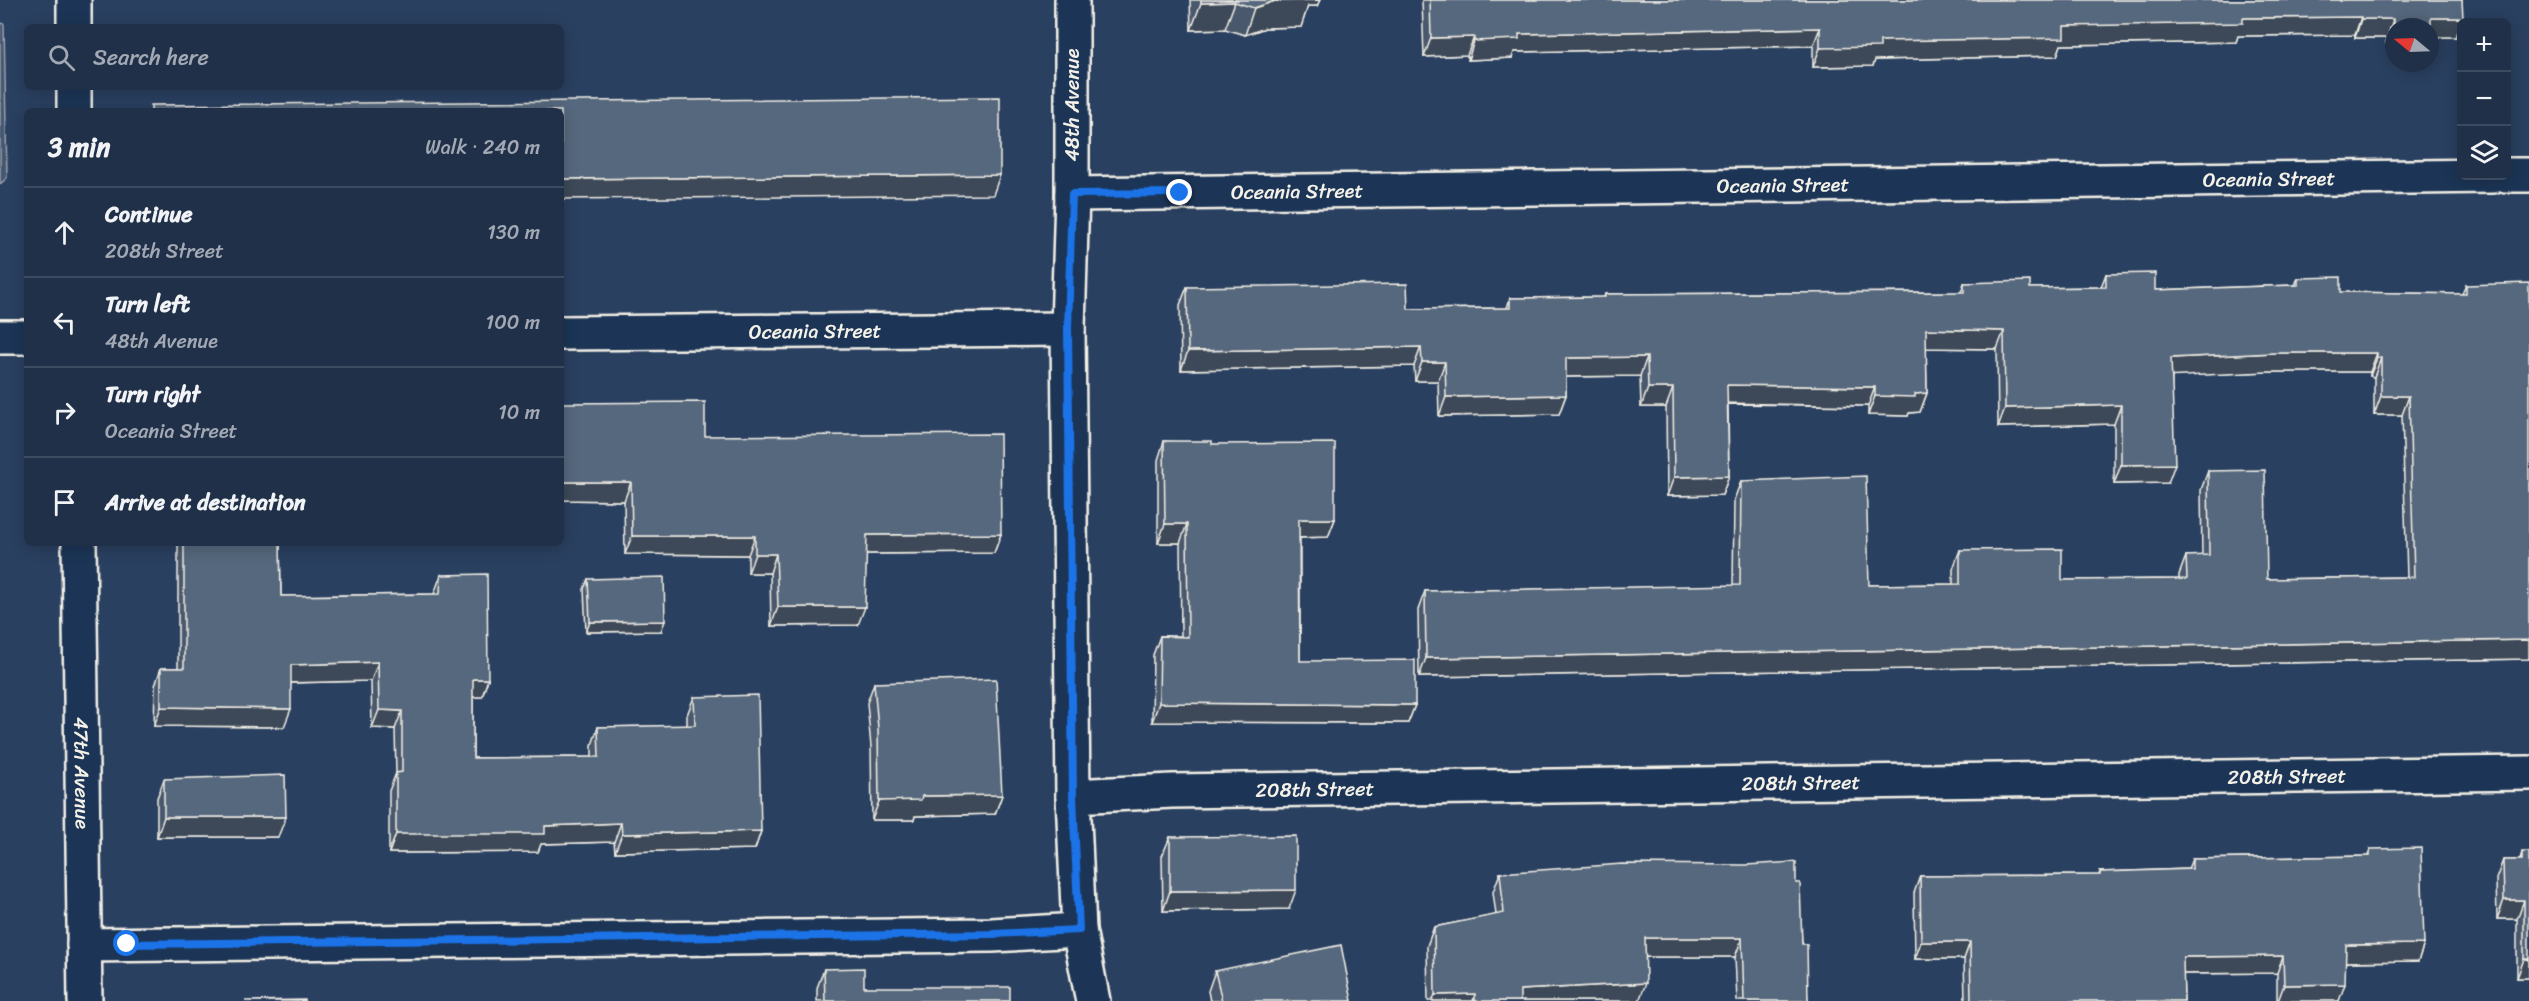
<!DOCTYPE html>
<meta charset="utf-8">
<style>
:root{--surface:#203048;--page:#28384f;--text:#f1f3f6;--muted:#a2a9b4;--line:#3d4b60}
body{margin:0;font-family:Sriracha,sans-serif;background:var(--page);color:var(--text)}
.controls{position:absolute;right:18px;top:18px;display:grid;overflow:hidden;border-radius:9px;box-shadow:0 3px 15px #0003}
.controls button{width:54px;height:54px;display:grid;place-items:center;padding:0;border:0;border-bottom:2px solid var(--line);background:var(--surface);color:var(--text);font:30px sans-serif}
.compass{position:absolute;left:2385px;top:18px;width:54px;height:54px;border-radius:50%;background:var(--surface);box-shadow:0 3px 15px #0003;rotate:289deg}
.stop{position:absolute;width:18px;height:18px;margin:-14px;border:4px solid #1a73e8;border-radius:50%;background:#fff}
.stop.end{background:#1a73e8;border-color:#fff;box-shadow:0 2px 6px #0008}
.list{margin:0;padding:0;list-style:none}
h2{display:flex;justify-content:space-between;align-items:center;height:78px;margin:0;padding:0 24px;font-size:26px}
h2 small{font-size:20px;font-weight:400;color:var(--muted)}
.list li{display:grid;grid-template-columns:39px 1fr auto;gap:18px;align-items:center;box-sizing:border-box;height:90px;padding:0 24px;border-top:2px solid var(--line)}
.list b{display:block;font-size:22px;white-space:nowrap}
.list p{margin:0;font-size:20px;white-space:nowrap;color:var(--muted)}
.list em{font-size:20px;font-style:normal;color:var(--muted)}
.icon{flex:none;width:33px;height:33px;fill:none;stroke:currentColor;stroke-width:2;stroke-linecap:round;stroke-linejoin:round}
.map{position:relative;flex:none;width:2529px;height:1001px;overflow:hidden}
.search{position:absolute;background:var(--surface);box-shadow:0 3px 15px #0003;left:24px;top:24px;width:540px;height:66px;display:flex;align-items:center;gap:15px;box-sizing:border-box;padding:0 21px;border-radius:9px;color:var(--muted);font-size:22px}
.panel{position:absolute;background:var(--surface);box-shadow:0 3px 15px #0003;left:24px;top:108px;width:540px;height:438px;border-radius:9px}
.map>svg:first-child{display:block}
.green{fill:#445771;stroke:#9ca4ac;stroke-width:1.5}
.lines{fill:none;stroke-linecap:round;stroke-linejoin:round}
.street-casing{stroke:#f4f1e8;stroke-width:38}
.secondary-casing{stroke:#f4f1e8;stroke-width:38}
.street{stroke:#1d3557;stroke-width:33}
.secondary{stroke:#1d3557;stroke-width:33}
.wall{fill:#4a596c;stroke:#f4f1e8;stroke-width:1.5}
.shaded-wall{fill:#3c4858;stroke:#f4f1e8;stroke-width:1.5}
.building{fill:#56677d;stroke:#f4f1e8;stroke-width:1.5}
.route{stroke:#1a73e8;stroke-width:8}
.labels{text-anchor:middle;stroke-width:6;stroke-linejoin:round;paint-order:stroke}
.street-label{font-size:20px;fill:#f4f1e8;stroke:#1d3557}
</style>
<div class="map">
<svg width="2529" height="1001" viewBox="0 0 2529 1001">
<rect width="100%" height="100%" fill="#2a4060"/>
<filter id="ink" filterUnits="userSpaceOnUse"><feTurbulence type="fractalNoise" baseFrequency=".0167" numOctaves="2"/><feDisplacementMap in="SourceGraphic" scale="12" xChannelSelector="R" yChannelSelector="G"/><feConvolveMatrix kernelMatrix="1 2 1 2 8 2 1 2 1" color-interpolation-filters="sRGB"/></filter>
<g filter="url(#ink)">
<!-- green -->
<polygon class="green" points="0,23 4,24 7,178 0,184"/>
<g class="lines">
<defs>
<g id="street">
<polyline points="74,0 74,27"/>
<polyline points="74,87 74,111"/>
<polyline points="2506,175 2529,175"/>
<path id="s1" d="M1072 194 2492 176"/>
<path id="s2" d="M561 333 1068 329"/>
<polyline points="0,337 27,337"/>
<path id="s3" d="M79 543 85 1001"/>
<path id="s4" d="M1073 796 1172 791 2529 773"/>
<polyline points="84,945 992,935 1079,930"/>
</g>
<polyline id="secondary" points="1072,0 1072,194 1068,329 1073,796 1079,930 1093,1001"/>
</defs>
<!-- street casing -->
<use href="#street" class="street-casing"/>
<!-- secondary casing -->
<use href="#secondary" class="secondary-casing"/>
<!-- street -->
<use href="#street" class="street"/>
<!-- secondary -->
<use href="#secondary" class="secondary"/>
</g>
<!-- wall -->
<g class="wall">
<polygon points="1190,0 1320,0 1317,6 1308,6 1301,27 1265,28 1245,35 1225,29 1191,30"/>
<polygon points="1422,0 2462,0 2456,37 2430,37 2430,27 2394,27 2394,43 2386,43 2387,38 2355,38 2355,35 2238,36 2236,42 2061,45 2057,56 1875,60 1873,66 1813,67 1813,46 1514,52 1512,58 1468,60 1467,55 1424,57"/>
<polygon points="2106,274 2155,290 2295,285 2298,278 2341,292 2462,294 2466,285 2529,659 1419,677 1418,610 1425,591 1733,586 1734,500 1741,481 1869,585 1953,584 1953,569 1960,550 2062,580 2179,579 2179,575 2186,556 2202,556 2201,490 2208,471 2267,579 2407,577 2402,415 2374,415 2374,377 2370,376 2370,372 2267,372 2172,376 2168,483 2114,484 2114,424 1998,427 1997,349 1926,348 1927,393 1920,412 1909,413 1908,416 1868,415 1868,406 1728,404 1729,476 1722,495 1667,496 1666,407 1641,407 1640,376 1566,377 1566,395 1559,414 1439,416 1438,381 1415,381 1414,366 1181,370 1180,305 1187,287 1408,309 1507,308 1510,298 1604,297 1605,294 1961,292 1964,283 2030,288 2101,287"/>
<polygon points="561,403 705,436 1001,534 994,553 866,554 858,625 771,626 770,573 748,573 748,555 625,554 624,501 561,500"/>
<polygon points="1164,441 1212,444 1335,519 1328,537 1300,538 1300,661 1415,705 1408,723 1152,722 1153,655 1160,636 1181,636 1180,543 1158,543 1158,460"/>
<polygon points="178,543 280,543 281,596 434,594 441,575 488,679 482,697 473,697 473,758 592,757 592,745 598,727 687,726 687,715 694,697 761,831 755,849 615,852 614,842 541,844 538,852 389,853 389,791 396,773 395,729 372,728 371,681 291,683 284,727 154,726 155,686 161,668 178,668"/>
<polygon points="588,579 661,631 586,632 584,589"/>
<polygon points="874,683 1002,795 995,814 915,816 914,820 872,820 871,747 867,703"/>
<polygon points="164,779 278,837 157,837 157,798"/>
<polygon points="1170,837 1289,909 1163,911 1162,856"/>
<polygon points="2370,849 2424,944 2418,961 2346,962 2339,1001 2277,1001 2277,973 2183,974 2184,1001 1965,1001 1964,959 1915,959 1914,893 1920,876 2099,875 2100,872 2188,869 2192,859 2368,856"/>
<polygon points="2522,852 2529,978 2517,978 2517,919 2497,919 2496,879 2503,860 2520,860"/>
<polygon points="1500,873 1796,883 1808,1001 1737,1001 1735,957 1646,957 1639,1001 1428,1001 1427,946 1434,927 1496,915 1493,892"/>
<polygon points="824,969 864,987 1010,1001 817,1001 817,988"/>
<polygon points="1215,971 1352,1001 1210,1001 1208,991"/>
</g>
<!-- shaded-wall -->
<g class="shaded-wall">
<polygon points="1320,0 1317,6 1308,6 1301,27 1265,28 1245,35 1254,8 1275,1"/>
<polygon points="1235,2 1225,29 1191,30 1201,3"/>
<polygon points="2361,17 2355,35 2238,36 2236,42 2061,45 2057,56 1875,60 1873,66 1813,67 1820,48 1880,41 2064,26 2243,18"/>
<polygon points="2431,18 2463,18 2456,37 2430,37 2430,27 2394,27 2394,43 2386,43 2393,24"/>
<polygon points="2361,19 2393,19 2387,38 2355,38"/>
<polygon points="1820,28 1813,46 1514,52 1512,58 1468,60 1474,41 1519,34"/>
<polygon points="1474,37 1467,55 1424,57 1431,38"/>
<polygon points="1000,175 993,195 561,199 561,179"/>
<polygon points="1926,329 2004,331 1997,349 1919,348"/>
<polygon points="1421,347 1414,366 1181,370 1188,351"/>
<polygon points="2274,353 2377,353 2370,372 2267,372 2164,377 2171,358"/>
<polygon points="1647,357 1640,376 1559,377 1566,358"/>
<polygon points="2377,358 2381,358 2374,377 2370,376"/>
<polygon points="1422,362 1445,362 1438,381 1415,381"/>
<polygon points="1727,385 1875,387 1868,406 1720,403"/>
<polygon points="1648,388 1673,388 1666,407 1641,407"/>
<polygon points="1927,393 1920,412 1909,413 1908,416 1868,415 1875,396"/>
<polygon points="1566,395 1559,414 1439,416 1446,397"/>
<polygon points="2381,396 2409,396 2402,415 2374,415"/>
<polygon points="2121,405 2114,424 1998,427 2005,408"/>
<polygon points="2175,464 2168,483 2114,484 2121,465"/>
<polygon points="1729,476 1722,495 1667,496 1674,477"/>
<polygon points="561,482 631,482 624,501 561,500"/>
<polygon points="1299,519 1335,519 1328,537 1293,538"/>
<polygon points="1165,524 1187,524 1180,543 1158,543"/>
<polygon points="1001,534 994,553 860,554 867,535"/>
<polygon points="632,536 755,536 748,555 625,554"/>
<polygon points="755,554 776,554 770,573 748,573"/>
<polygon points="778,607 865,607 858,625 771,626"/>
<polygon points="665,621 661,631 586,632 590,622"/>
<polygon points="2529,640 2529,659 1419,677 1426,658"/>
<polygon points="378,662 371,681 285,683 291,665"/>
<polygon points="473,679 488,679 482,697 467,697"/>
<polygon points="1159,703 1415,705 1408,723 1152,722"/>
<polygon points="161,707 291,709 284,727 154,726"/>
<polygon points="379,710 402,711 395,729 372,728"/>
<polygon points="1002,795 995,814 915,816 914,820 872,820 879,801 922,796"/>
<polygon points="164,817 286,817 278,837 157,837"/>
<polygon points="621,823 614,842 541,844 538,852 389,853 396,834 545,826"/>
<polygon points="761,831 755,849 615,852 622,834"/>
<polygon points="1296,890 1289,909 1163,911 1170,891"/>
<polygon points="2504,900 2524,900 2517,919 2497,919"/>
<polygon points="1645,938 1742,938 1735,957 1639,957"/>
<polygon points="1921,942 1970,942 1964,959 1915,959"/>
<polygon points="2424,944 2418,961 2340,962 2346,945"/>
<polygon points="2283,956 2277,973 2177,974 2183,957"/>
<polygon points="2524,959 2529,959 2529,978 2517,978"/>
<polygon points="1646,983 1639,1001 1516,1001 1520,990"/>
<polygon points="2345,984 2339,1001 2278,1001 2284,985"/>
<polygon points="1475,994 1473,1001 1432,1001 1435,995"/>
</g>
<!-- building -->
<g class="building">
<polygon points="1201,0 1310,0 1275,1 1254,8 1235,2 1201,3"/>
<polygon points="1430,0 2462,0 2463,18 2431,18 2431,24 2393,24 2393,19 2361,19 2361,17 2243,18 2243,23 2064,26 2064,38 1880,41 1880,47 1820,48 1820,28 1519,34 1519,39 1474,41 1474,37 1431,38"/>
<polygon points="1000,97 1000,175 561,179 561,111 151,111 151,105"/>
<polygon points="2155,273 2155,290 2298,285 2298,278 2341,277 2341,292 2466,294 2466,285 2529,283 2529,640 1426,658 1425,591 1740,585 1741,481 1866,476 1869,585 1960,584 1960,550 2062,549 2062,580 2187,579 2186,556 2209,555 2208,471 2265,470 2267,579 2414,577 2409,396 2381,396 2381,358 2377,358 2377,353 2274,353 2171,358 2175,464 2121,465 2121,405 2005,408 2004,331 1926,329 1927,393 1915,394 1915,397 1875,396 1875,387 1727,385 1729,476 1674,477 1673,388 1648,388 1647,357 1566,358 1566,395 1446,397 1445,362 1422,362 1421,347 1188,351 1187,287 1407,284 1408,309 1510,308 1510,298 1605,297 1605,294 1964,292 1964,283 2030,281 2030,288 2106,287 2106,274"/>
<polygon points="705,402 705,436 1000,434 1001,534 867,535 865,607 778,607 776,554 755,554 755,536 632,536 631,482 561,482 561,403"/>
<polygon points="1164,441 1212,441 1212,444 1335,443 1335,519 1299,519 1300,661 1415,660 1415,705 1159,703 1160,636 1188,637 1187,524 1165,524"/>
<polygon points="184,543 280,543 281,596 440,594 441,575 487,574 488,679 473,679 473,758 599,757 598,727 695,725 694,697 758,695 761,831 622,834 621,823 545,826 545,834 396,834 396,773 402,772 402,711 379,710 378,662 291,665 291,709 161,707 161,668 184,668"/>
<polygon points="664,577 665,621 590,622 588,579"/>
<polygon points="996,679 1002,795 922,796 921,800 879,801 878,728 874,683"/>
<polygon points="285,775 286,817 164,817 164,779"/>
<polygon points="1296,836 1296,890 1170,891 1170,837"/>
<polygon points="2421,848 2424,944 2346,945 2345,984 2284,985 2283,956 2183,957 2184,1001 1971,1001 1970,942 1921,942 1920,876 2100,875 2100,872 2192,869 2192,859 2370,856 2370,849"/>
<polygon points="2522,852 2529,852 2529,959 2524,959 2524,900 2504,900 2503,860 2522,860"/>
<polygon points="1796,862 1796,883 1800,883 1802,944 1807,944 1808,1001 1744,1001 1742,938 1645,938 1646,983 1520,990 1520,1001 1475,1001 1475,994 1435,995 1434,927 1504,913 1500,873 1622,864 1746,865"/>
<polygon points="1341,945 1352,1001 1222,1001 1215,971"/>
<polygon points="864,968 864,987 1010,987 1010,1001 825,1001 824,969"/>
<polygon points="305,1000 305,1001 245,1001"/>
</g>
</g>
<g class="lines" filter="url(#ink)">
<!-- route -->
<polyline class="route" points="127,944 992,934 1079,930 1073,796 1068,329 1072,194 1180,193"/>
</g>
<g class="labels">
<!-- street labels -->
<g class="street-label">
<text transform="translate(1072 105) rotate(-90)" y="7">48th Avenue</text>
<text dy="7" stroke="none"><textPath href="#s1" startOffset="1197">Oceania Street</textPath></text>
<text dy="7" stroke="none"><textPath href="#s1" startOffset="711">Oceania Street</textPath></text>
<text dy="7" stroke="none"><textPath href="#s1" startOffset="225">Oceania Street</textPath></text>
<text dy="7" stroke="none"><textPath href="#s2" startOffset="254">Oceania Street</textPath></text>
<text dy="7" stroke="none"><textPath href="#s3" startOffset="230">47th Avenue</textPath></text>
<text dy="7" stroke="none"><textPath href="#s4" startOffset="1214">208th Street</textPath></text>
<text dy="7" stroke="none"><textPath href="#s4" startOffset="728">208th Street</textPath></text>
<text dy="7" stroke="none"><textPath href="#s4" startOffset="242">208th Street</textPath></text>
</g>
</g>
</svg>
<div class="controls">
<button>+</button>
<button>−</button>
<button><svg class="icon" aria-label="layers" viewBox="0 0 24 24"><path d="M12 4l9 5-9 5-9-5zM3 14l9 5 9-5"/></svg></button>
</div>
<svg class="compass" viewBox="-18 -18 36 36"><path d="M0-13l5 13h-10z" fill="#e53935"/><path d="M0 13l5-13h-10z" fill="#a2a9b4"/></svg>
<div class="stop" style="left:127px;top:944px"></div>
<div class="stop end" style="left:1180px;top:193px"></div>
<div class="search"><svg class="icon" aria-label="search" viewBox="0 0 24 24"><circle cx="10" cy="10" r="6"/><path d="M15 15l6 6"/></svg>Search here</div>
<section class="panel">
<h2>3 min<small>Walk · 240 m</small></h2>
<ul class="list">
<li><svg class="icon" aria-label="ahead" viewBox="0 0 24 24"><path d="M12 20V5M6 11l6-6 6 6"/></svg><div><b>Continue</b><p>208th Street</p></div><em>130 m</em></li>
<li><svg class="icon" aria-label="left" viewBox="0 0 24 24"><path d="M17 20v-9H6M10 6l-5 5 5 5"/></svg><div><b>Turn left</b><p>48th Avenue</p></div><em>100 m</em></li>
<li><svg class="icon" aria-label="right" viewBox="0 0 24 24"><path d="M7 20v-9h11M14 6l5 5-5 5"/></svg><div><b>Turn right</b><p>Oceania Street</p></div><em>10 m</em></li>
<li><svg class="icon" aria-label="arrive" viewBox="0 0 24 24"><path d="M6 21V4h12l-3 4 3 4H6"/></svg><div><b>Arrive at destination</b></div></li>
</ul>
</section>
</div>
